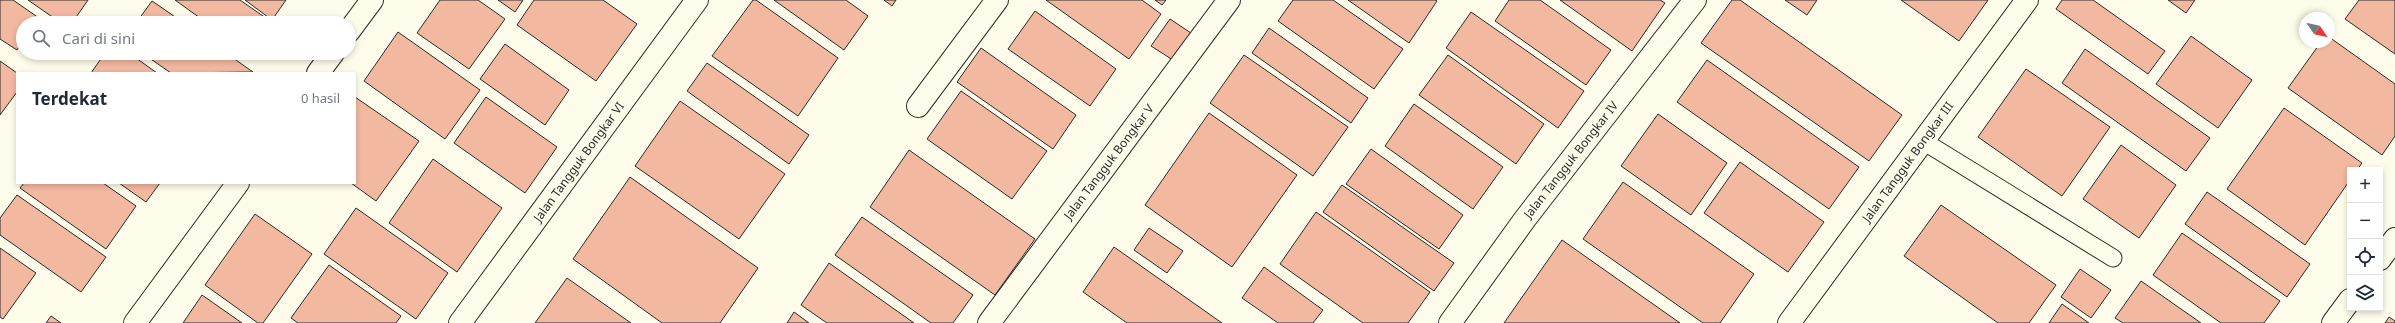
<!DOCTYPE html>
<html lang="id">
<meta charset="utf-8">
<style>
:root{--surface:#fff;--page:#f2f2f3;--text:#1f2937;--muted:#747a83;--line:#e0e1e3}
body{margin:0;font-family:"Noto Sans",sans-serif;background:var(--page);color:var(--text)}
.controls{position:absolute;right:12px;bottom:12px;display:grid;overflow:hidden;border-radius:0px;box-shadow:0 2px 6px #0003}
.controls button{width:36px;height:36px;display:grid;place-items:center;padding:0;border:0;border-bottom:1px solid var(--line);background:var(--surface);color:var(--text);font:20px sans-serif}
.compass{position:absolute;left:2299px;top:12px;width:36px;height:36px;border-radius:50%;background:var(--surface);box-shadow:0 2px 6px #0003;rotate:124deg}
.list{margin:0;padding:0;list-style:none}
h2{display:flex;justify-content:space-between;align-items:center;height:52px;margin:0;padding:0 16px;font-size:17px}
h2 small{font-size:13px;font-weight:400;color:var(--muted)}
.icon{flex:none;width:22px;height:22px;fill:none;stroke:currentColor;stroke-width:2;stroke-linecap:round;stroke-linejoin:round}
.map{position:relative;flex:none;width:2395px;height:323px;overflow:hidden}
.search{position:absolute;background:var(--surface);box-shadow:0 2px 6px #0003;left:16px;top:16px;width:340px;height:44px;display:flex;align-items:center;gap:10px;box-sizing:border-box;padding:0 14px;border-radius:22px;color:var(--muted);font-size:15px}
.panel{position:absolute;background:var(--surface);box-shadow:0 2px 6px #0003;left:16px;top:72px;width:340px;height:112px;border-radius:0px}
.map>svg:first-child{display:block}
.building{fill:#f2b8a0;stroke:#2b2b2b}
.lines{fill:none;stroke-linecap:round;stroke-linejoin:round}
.lane-casing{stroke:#2b2b2b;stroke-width:19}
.street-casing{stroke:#2b2b2b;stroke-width:24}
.secondary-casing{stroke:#2b2b2b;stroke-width:24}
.lane{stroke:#fdfbea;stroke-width:17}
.street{stroke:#fdfbea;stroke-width:22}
.secondary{stroke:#fdfbea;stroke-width:22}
.labels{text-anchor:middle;stroke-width:3;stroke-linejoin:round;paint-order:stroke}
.street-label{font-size:12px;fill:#2b2b2b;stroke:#fdfbea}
</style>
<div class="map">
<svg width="2395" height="323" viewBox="0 0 2395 323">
<rect width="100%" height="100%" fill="#fdfbea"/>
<!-- building -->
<g class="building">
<polygon points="0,0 13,0 39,18 36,23 23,23 23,41 17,50 0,39"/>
<polygon points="28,0 88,0 72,23 61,23"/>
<polygon points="175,0 240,0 273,23 207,23"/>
<polygon points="245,0 286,0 272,20"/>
<polygon points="440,0 478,0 505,19 469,69 417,33"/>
<polygon points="498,0 523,0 515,12"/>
<polygon points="534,0 603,0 637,24 596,81 517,25"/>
<polygon points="753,0 756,0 838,58 798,116 712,56"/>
<polygon points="774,0 846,0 868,16 844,50"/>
<polygon points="884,0 896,0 892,6"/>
<polygon points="1046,0 1142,0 1161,14 1129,59"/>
<polygon points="1155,0 1166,0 1162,5"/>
<polygon points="1293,0 1333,0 1403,49 1374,89 1278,21"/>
<polygon points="1348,0 1435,0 1437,1 1409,43"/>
<polygon points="1509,0 1540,0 1611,50 1586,85 1495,21"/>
<polygon points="1560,0 1660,0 1665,3 1632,51"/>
<polygon points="1732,0 1740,0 1902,115 1869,161 1701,43"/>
<polygon points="1785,0 1817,0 1807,15"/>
<polygon points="1901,0 1988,0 1959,41"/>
<polygon points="2062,0 2093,0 2165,51 2148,74 2056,9"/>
<polygon points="2168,0 2195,0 2186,13"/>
<polygon points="2359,0 2395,0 2395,54 2345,19"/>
<polygon points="152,1 184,23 136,23"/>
<polygon points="1035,11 1116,69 1090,106 1008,49"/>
<polygon points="1471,12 1584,91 1558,128 1446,48"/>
<polygon points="1170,19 1194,35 1176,62 1151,46"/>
<polygon points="1269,28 1368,98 1351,123 1252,53"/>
<polygon points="398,32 480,90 445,139 364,81"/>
<polygon points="2191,36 2252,80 2218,128 2156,84"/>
<polygon points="2329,37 2395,84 2395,136 2382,155 2288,88 2321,42 2329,42"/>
<polygon points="505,44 569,90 545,125 480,79"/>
<polygon points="981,48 1076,115 1053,149 957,82"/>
<polygon points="2085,49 2210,138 2186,171 2062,83"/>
<polygon points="105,53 129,53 157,73 91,73"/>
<polygon points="142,53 226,53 253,72 171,73"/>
<polygon points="1244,55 1348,127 1313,176 1210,103"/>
<polygon points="1448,55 1544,124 1516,164 1419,95"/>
<polygon points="1707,60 1859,167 1829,209 1677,102"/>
<polygon points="0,61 17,73 17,92 0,115"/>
<polygon points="707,63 809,135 789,164 687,91"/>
<polygon points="2026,69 2110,127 2062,196 1978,137"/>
<polygon points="961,91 1047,151 1012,199 927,139"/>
<polygon points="355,97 419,141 376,201 351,183 355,183"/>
<polygon points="486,97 557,147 525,193 454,143"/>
<polygon points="680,101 785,174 739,239 635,166"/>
<polygon points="1414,104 1503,167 1473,209 1385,146"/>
<polygon points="2284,108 2362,163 2357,170 2350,170 2350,180 2305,245 2227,189"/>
<polygon points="1209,113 1297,175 1232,267 1145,205"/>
<polygon points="1658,114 1727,163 1691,215 1621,166"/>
<polygon points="2121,145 2176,185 2139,238 2083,199"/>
<polygon points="1371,149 1463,215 1439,249 1346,184"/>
<polygon points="909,150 1035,239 995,295 870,207"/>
<polygon points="433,159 502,208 457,272 389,223"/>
<polygon points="1740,162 1824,222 1788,272 1704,213"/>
<polygon points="630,177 758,268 720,323 662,323 573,259"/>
<polygon points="1623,182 1754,274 1720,323 1703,323 1583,239"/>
<polygon points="24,183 103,183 136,206 106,249 20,188"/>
<polygon points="119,183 160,183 146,202"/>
<polygon points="1342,185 1454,263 1434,291 1323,212"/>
<polygon points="2207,192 2310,264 2287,297 2185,224"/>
<polygon points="17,195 106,257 81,292 0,235 0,218"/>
<polygon points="1941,205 2056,285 2029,323 1998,323 1904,256"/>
<polygon points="356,208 448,273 416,319 324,254"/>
<polygon points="1316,212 1430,292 1408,323 1363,323 1280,264"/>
<polygon points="255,214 312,254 263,323 258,323 205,285"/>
<polygon points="862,217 973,295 953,323 931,323 835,255"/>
<polygon points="1149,228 1183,251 1167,273 1134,250"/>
<polygon points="2182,233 2280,301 2264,323 2221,323 2153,275"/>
<polygon points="1562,240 1680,323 1504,323"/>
<polygon points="1114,247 1222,323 1127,323 1083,292"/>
<polygon points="0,248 36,273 3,319 0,317"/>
<polygon points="829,263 914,323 827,323 801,305"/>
<polygon points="329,265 401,316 396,323 298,323 291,318"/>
<polygon points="1264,267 1323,310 1313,323 1278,323 1242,298"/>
<polygon points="2080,269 2111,290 2091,318 2061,297"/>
<polygon points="567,278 631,323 535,323"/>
<polygon points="2141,281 2201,323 2123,323 2115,318"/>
<polygon points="202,295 242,323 183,323"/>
<polygon points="2062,304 2089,323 2049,323"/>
<polygon points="794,312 809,323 787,323"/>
<polygon points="51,316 61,323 46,323"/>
<polygon points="2389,317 2395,321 2395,323 2385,323"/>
</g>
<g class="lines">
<defs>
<polyline id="lane" points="1923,141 2113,258"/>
<g id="street">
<polyline points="349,31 372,0"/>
<polyline points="318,73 333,53"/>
<polyline points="918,106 997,0"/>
<polyline points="2380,259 2395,239"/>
<polyline points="135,323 238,183"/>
<polyline points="460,323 697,0"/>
<polyline points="989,323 1229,0"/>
<polyline points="1450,323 1525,219 1695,0"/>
<polyline points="2333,323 2350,300"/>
</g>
<polyline id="secondary" points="1789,323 2027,0"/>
</defs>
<!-- lane casing -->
<use href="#lane" class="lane-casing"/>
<!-- street casing -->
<use href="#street" class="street-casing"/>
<!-- secondary casing -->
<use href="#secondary" class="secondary-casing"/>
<!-- lane -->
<use href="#lane" class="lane"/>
<!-- street -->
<use href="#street" class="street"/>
<!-- secondary -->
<use href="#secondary" class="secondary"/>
</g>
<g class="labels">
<!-- street labels -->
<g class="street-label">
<text transform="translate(1571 160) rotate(-52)" y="4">Jalan Tangguk Bongkar IV</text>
<text transform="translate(579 162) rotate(-54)" y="4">Jalan Tangguk Bongkar VI</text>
<text transform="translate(1109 162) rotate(-53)" y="4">Jalan Tangguk Bongkar V</text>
<text transform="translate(1908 162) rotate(-54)" y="4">Jalan Tangguk Bongkar III</text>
</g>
</g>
</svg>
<div class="controls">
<button>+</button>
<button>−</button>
<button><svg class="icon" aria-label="locate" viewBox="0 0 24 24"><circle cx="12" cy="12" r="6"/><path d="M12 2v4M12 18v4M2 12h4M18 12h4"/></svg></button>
<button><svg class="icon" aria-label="layers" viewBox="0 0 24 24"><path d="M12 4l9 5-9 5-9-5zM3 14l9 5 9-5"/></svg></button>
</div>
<svg class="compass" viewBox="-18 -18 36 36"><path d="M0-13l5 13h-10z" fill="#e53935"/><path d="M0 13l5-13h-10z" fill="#747a83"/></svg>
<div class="search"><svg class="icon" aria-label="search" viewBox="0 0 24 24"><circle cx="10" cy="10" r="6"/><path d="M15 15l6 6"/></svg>Cari di sini</div>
<section class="panel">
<h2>Terdekat<small>0 hasil</small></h2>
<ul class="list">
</ul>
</section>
</div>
